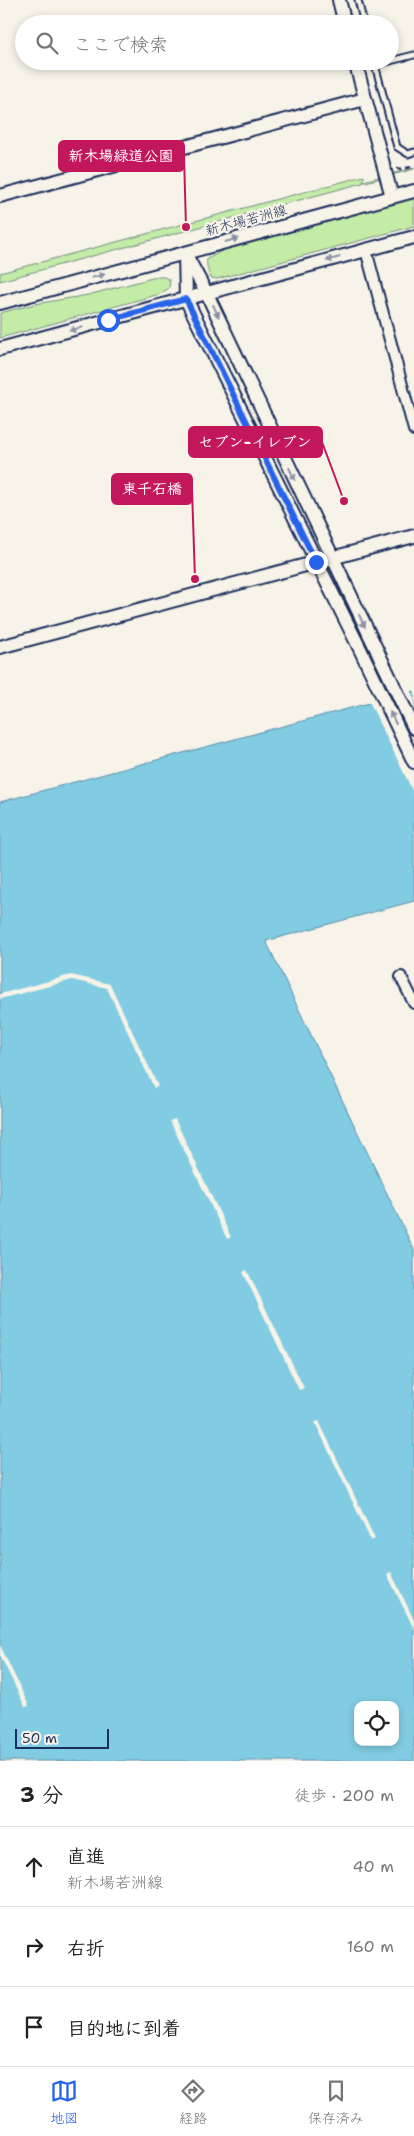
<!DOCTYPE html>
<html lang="ja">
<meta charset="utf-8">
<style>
:root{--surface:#fff;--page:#f6f6f6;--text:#222;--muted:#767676;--line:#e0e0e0;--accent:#2563eb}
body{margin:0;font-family:"Shantell Sans","Klee One",sans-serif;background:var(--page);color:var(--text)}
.controls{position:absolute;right:15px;bottom:15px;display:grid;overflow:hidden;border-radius:10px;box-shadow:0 2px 8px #0003}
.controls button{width:45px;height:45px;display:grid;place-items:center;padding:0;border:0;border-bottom:1px solid var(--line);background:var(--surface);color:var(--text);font:25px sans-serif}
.scale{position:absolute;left:15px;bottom:12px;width:94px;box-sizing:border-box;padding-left:5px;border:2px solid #1b2f5e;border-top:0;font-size:14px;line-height:18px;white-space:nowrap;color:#1b2f5e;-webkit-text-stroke:4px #f7f3e8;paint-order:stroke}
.stop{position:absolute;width:15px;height:15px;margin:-11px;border:4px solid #2563eb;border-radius:50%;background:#fff}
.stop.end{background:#2563eb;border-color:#fff;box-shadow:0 1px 5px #0008}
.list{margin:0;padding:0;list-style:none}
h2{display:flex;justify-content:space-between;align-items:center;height:65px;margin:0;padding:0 20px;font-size:21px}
h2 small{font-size:16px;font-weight:400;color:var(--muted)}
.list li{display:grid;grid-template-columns:32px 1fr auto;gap:15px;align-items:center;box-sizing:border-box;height:80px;padding:0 20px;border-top:1px solid var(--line)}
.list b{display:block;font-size:19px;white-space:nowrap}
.list p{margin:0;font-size:16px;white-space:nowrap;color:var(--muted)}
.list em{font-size:16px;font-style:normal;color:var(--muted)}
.icon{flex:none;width:28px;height:28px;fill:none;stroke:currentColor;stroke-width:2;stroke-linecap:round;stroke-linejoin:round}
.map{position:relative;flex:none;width:414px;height:1761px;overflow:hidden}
.search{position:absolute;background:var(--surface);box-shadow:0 2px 8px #0003;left:15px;right:15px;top:15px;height:55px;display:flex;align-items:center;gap:12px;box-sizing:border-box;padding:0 18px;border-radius:28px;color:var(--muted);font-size:19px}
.sheet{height:305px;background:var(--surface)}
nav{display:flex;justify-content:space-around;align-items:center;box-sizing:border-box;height:70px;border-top:1px solid var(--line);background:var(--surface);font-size:14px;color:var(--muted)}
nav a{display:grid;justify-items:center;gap:2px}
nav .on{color:var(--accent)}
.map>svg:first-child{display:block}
.green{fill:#c4eca7;stroke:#708e82}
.water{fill:#81cce2;stroke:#588dad;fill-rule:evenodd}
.pier{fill:#f7f3e8}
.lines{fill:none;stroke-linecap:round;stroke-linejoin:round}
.service-casing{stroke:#1b2f5e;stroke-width:9}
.minor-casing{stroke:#1b2f5e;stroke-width:14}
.tertiary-casing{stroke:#1b2f5e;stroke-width:16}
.path{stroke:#1b2f5e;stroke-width:2.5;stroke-dasharray:5 4;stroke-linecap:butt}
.service{stroke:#f7f3e8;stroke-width:5}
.minor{stroke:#f7f3e8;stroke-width:10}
.tertiary{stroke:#f7f3e8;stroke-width:12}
.oneway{fill:#8991a3}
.route{stroke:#2563eb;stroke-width:6}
.labels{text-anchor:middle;stroke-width:4.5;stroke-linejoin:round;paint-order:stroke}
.street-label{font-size:14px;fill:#1b2f5e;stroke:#f7f3e8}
.leader{fill:none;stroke:#c2185b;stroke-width:2}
.callout-dot{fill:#c2185b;stroke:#f7f3e8;stroke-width:2}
.callout{fill:#c2185b;stroke:#c2185b;stroke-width:2}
.callout-label{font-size:15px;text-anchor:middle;font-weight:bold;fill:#fff}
</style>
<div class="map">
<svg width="414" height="1761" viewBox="0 0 414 1761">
<rect width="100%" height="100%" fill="#f7f3e8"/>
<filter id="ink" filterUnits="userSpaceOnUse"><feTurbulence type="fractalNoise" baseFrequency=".02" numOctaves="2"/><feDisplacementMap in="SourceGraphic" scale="10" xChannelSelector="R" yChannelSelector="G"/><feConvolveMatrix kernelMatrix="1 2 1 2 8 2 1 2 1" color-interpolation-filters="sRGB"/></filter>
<g filter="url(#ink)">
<!-- green -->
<g class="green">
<polygon points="414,168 414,169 0,281 0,273 364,176 363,181"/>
<path d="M414 198V226L217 279 211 278C208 272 206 265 207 259L229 247Z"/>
<polygon points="156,277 164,277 170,280 169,288 160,294 0,338 0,313 35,304 88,295"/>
</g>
<!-- water -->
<path class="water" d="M414 691V901L266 941 414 1250V1761H0V802ZM358 1705H395V1742H358Z"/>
<!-- pier -->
<g class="pier">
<polygon points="410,690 414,699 414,794 369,701"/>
<polygon points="71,975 110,984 158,1086 154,1088 107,988 72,980 0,999 0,994"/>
<polygon points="175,1119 231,1237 227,1239 170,1121"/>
<polygon points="247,1270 304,1388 299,1390 243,1272"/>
<polygon points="319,1421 375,1539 371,1541 315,1422"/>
<polygon points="391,1572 414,1620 414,1629 387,1574"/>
<polygon points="0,1645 29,1706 25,1707 0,1655"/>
</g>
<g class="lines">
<defs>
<g id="service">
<polyline points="358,0 364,24"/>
<polyline points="374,61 397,147 408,154 414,152"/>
<polyline points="390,61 414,55"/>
<polyline points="375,65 390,61"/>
</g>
<g id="minor">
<polyline points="366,250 414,430"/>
<polyline points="401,977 414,1003"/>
</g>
<g id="tertiary">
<polyline points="339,0 345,24"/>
<polyline points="355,61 392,197"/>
<polyline points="0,196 365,99"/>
<polyline points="185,253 186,299 360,649 414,762"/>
<polyline points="186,255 207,294 414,728"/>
<polyline points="0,303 414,191"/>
<polyline points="0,349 414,237"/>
<polyline points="0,647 414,536"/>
</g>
</defs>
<!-- service casing -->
<use href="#service" class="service-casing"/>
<!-- minor casing -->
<use href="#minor" class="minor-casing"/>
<!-- tertiary casing -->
<use href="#tertiary" class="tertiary-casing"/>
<!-- path -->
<polyline class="path" points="397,169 414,167"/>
<!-- service -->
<use href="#service" class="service"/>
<!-- minor -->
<use href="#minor" class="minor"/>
<!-- tertiary -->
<use href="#tertiary" class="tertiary"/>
</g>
<!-- one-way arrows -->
<defs><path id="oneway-solid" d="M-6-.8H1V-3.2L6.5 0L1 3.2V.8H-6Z" transform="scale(1.25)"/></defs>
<g class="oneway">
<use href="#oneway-solid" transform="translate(232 240) rotate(-15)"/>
<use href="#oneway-solid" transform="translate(333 259) rotate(165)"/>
<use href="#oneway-solid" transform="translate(98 276) rotate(-15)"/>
<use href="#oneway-solid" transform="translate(216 311) rotate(65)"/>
<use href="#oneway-solid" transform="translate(76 329) rotate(165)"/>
<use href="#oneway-solid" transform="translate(292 474) rotate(65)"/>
<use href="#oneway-solid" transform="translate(362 621) rotate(64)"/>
<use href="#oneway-solid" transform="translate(393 718) rotate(-116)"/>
</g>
</g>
<g class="lines" filter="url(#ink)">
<!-- route -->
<polyline class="route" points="108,320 186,299 316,562"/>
</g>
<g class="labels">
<!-- street labels -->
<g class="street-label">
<text transform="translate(246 220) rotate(-15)" y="5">新木場若洲線</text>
</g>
</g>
<!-- callouts -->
<path class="leader" d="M186 227L184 156M344 501L322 442M195 579L192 489"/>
<g class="callout-dot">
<circle cx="186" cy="227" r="5"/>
<circle cx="344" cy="501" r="5"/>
<circle cx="195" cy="579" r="5"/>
</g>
<g class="callout">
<rect x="59" y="141" width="125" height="30" rx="5"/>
<rect x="189" y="427" width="133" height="30" rx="5"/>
<rect x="112" y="474" width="80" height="30" rx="5"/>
</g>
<g class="callout-label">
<text x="121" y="161">新木場緑道公園</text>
<text x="255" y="447">セブン-イレブン</text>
<text x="152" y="494">東千石橋</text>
</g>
</svg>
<div class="controls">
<button><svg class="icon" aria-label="locate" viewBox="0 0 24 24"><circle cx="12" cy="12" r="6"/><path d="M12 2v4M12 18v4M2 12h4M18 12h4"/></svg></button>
</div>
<div class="scale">50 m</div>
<div class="stop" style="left:108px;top:320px"></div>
<div class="stop end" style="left:316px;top:562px"></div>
<div class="search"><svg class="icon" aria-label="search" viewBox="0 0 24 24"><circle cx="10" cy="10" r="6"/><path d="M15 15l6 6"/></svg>ここで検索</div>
</div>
<section class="sheet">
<h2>3 分<small>徒歩 · 200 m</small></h2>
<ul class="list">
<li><svg class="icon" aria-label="ahead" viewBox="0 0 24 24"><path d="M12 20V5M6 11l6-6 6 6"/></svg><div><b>直進</b><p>新木場若洲線</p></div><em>40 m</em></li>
<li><svg class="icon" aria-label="right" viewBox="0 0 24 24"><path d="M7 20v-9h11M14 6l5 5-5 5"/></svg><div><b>右折</b></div><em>160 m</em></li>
<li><svg class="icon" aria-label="arrive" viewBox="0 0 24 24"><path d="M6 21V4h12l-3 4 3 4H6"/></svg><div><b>目的地に到着</b></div></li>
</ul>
</section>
<nav>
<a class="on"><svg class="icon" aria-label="map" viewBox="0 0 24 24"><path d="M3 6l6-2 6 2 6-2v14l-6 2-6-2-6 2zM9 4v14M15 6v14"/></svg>地図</a>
<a><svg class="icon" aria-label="directions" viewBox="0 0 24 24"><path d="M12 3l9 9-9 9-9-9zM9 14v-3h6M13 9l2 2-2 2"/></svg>経路</a>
<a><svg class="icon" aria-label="saved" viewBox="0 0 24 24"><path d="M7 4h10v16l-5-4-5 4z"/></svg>保存済み</a>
</nav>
